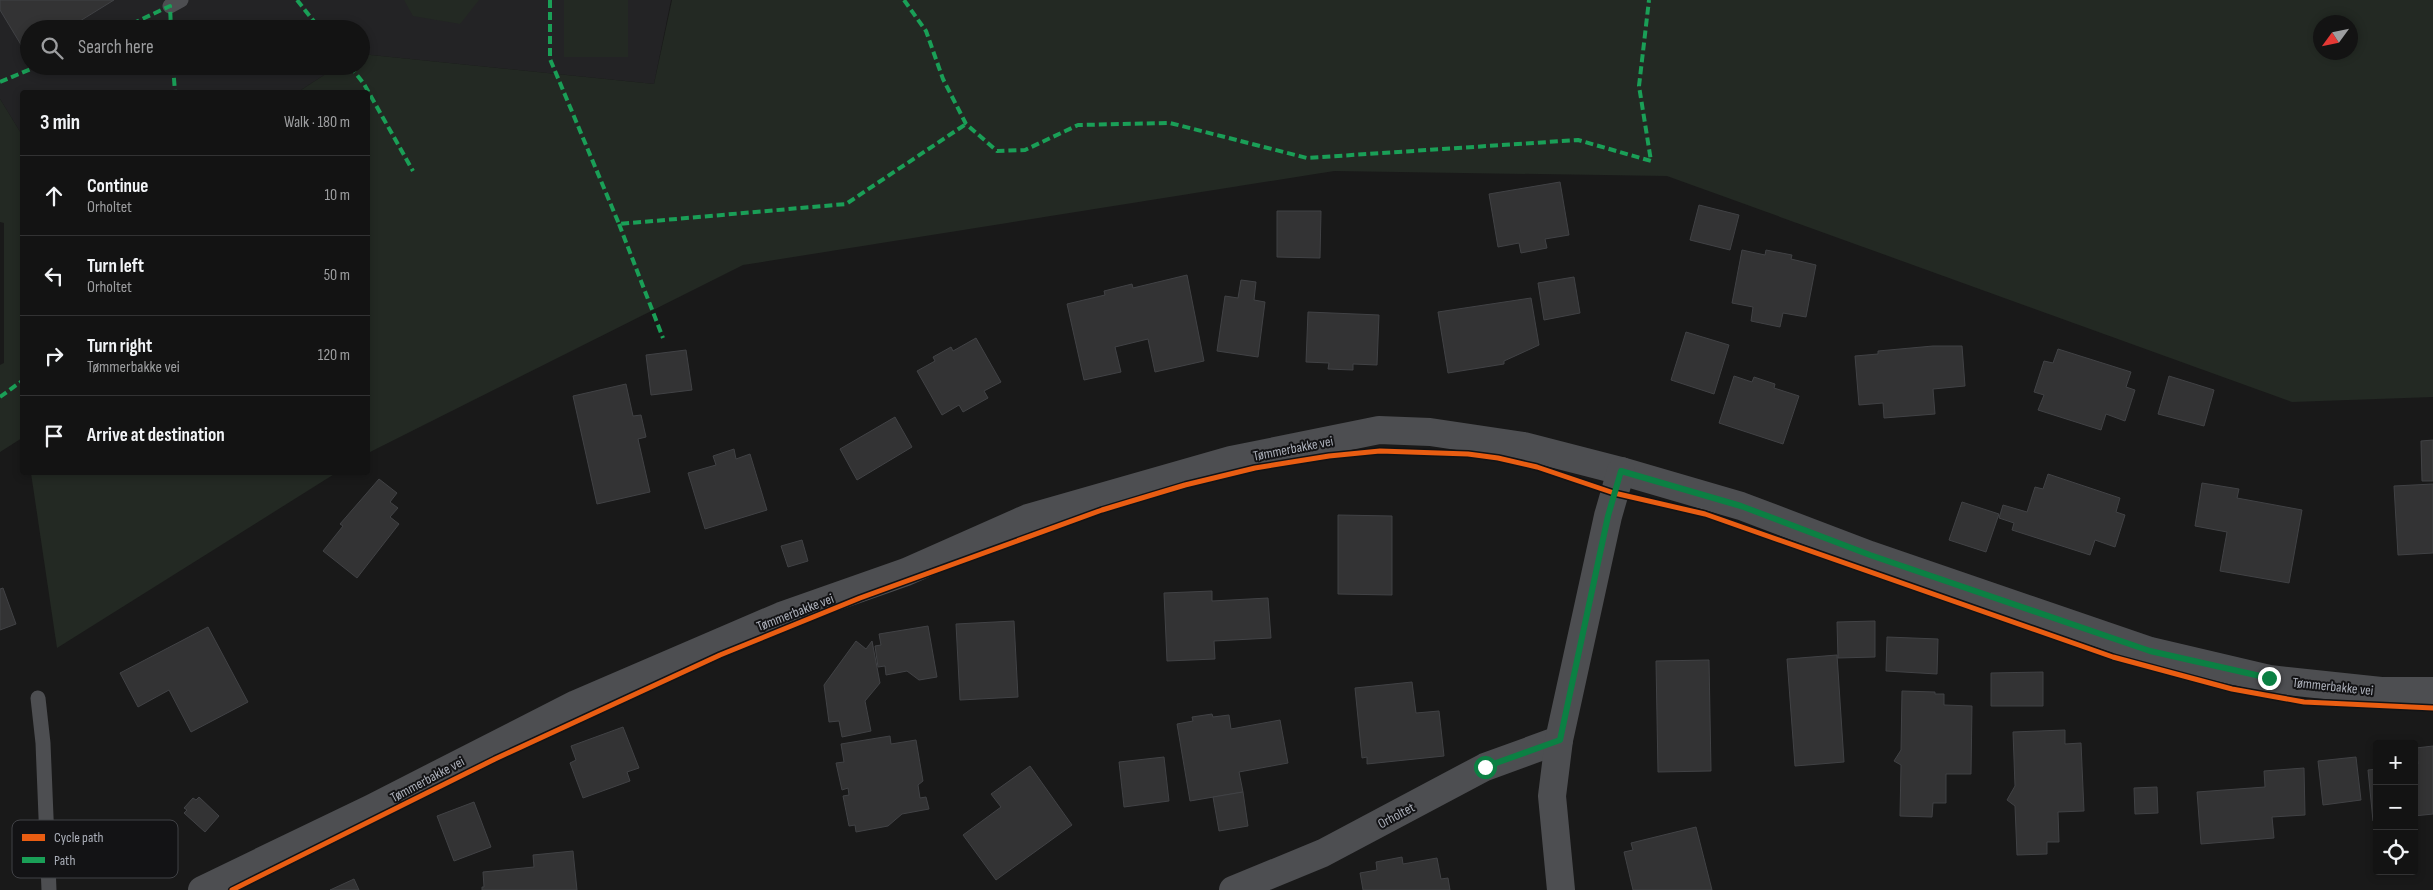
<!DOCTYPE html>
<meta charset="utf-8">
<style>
:root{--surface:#131313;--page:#202021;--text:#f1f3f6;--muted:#9d9ea0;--line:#323233}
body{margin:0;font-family:"Sofia Sans Condensed",sans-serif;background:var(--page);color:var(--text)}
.controls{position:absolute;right:15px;bottom:15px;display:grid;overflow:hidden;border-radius:5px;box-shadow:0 2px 8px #0003}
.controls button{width:45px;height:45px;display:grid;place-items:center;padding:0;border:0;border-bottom:1px solid var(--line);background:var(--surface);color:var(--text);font:25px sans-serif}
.compass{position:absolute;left:2313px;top:15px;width:45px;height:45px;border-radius:50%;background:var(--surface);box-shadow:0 2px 8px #0003;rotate:237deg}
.stop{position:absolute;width:15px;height:15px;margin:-11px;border:4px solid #0b8043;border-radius:50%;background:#fff}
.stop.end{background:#0b8043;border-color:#fff;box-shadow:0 1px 5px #0008}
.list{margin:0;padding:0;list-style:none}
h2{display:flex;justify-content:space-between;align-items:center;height:65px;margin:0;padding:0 20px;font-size:21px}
h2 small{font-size:16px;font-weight:400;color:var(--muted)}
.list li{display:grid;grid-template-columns:32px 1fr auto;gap:15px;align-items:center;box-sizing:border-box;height:80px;padding:0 20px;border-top:1px solid var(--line)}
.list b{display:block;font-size:19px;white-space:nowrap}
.list p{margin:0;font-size:16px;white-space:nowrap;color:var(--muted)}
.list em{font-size:16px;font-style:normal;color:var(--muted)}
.icon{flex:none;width:28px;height:28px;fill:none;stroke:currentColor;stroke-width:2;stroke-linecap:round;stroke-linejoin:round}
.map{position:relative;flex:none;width:2433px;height:890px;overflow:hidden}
.search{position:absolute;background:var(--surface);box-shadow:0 2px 8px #0003;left:20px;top:20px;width:350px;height:55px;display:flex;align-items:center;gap:12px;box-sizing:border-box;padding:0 18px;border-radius:28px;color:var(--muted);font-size:19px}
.panel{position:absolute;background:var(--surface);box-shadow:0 2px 8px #0003;left:20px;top:90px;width:350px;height:385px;border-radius:5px}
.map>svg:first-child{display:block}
.built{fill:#232325}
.green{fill:#232923;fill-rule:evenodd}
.building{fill:#333334;stroke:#414245}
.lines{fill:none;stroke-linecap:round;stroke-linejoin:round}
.service{stroke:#4d4e51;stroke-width:15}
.minor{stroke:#4d4e51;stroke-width:28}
.quiet{stroke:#1a9f57;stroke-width:4;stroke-dasharray:8 4;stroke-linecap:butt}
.cycleway-casing{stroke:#131315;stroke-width:8}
.cycleway{stroke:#e95d12;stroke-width:5}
.route{stroke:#0b8043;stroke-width:6}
.labels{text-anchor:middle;stroke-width:4;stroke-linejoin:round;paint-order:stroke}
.street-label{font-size:14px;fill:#abafb9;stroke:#131315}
.key{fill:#131315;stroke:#414246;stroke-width:1}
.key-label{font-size:14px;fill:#abafb9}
</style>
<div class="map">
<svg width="2433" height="890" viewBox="0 0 2433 890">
<rect width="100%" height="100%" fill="#191919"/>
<!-- built -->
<polygon class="built" points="0,0 671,0 654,84 361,54 361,29 29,29 29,66 338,66 298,92 22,92 22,135 0,99"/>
<!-- green -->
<g class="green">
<polygon points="404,0 479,0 460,24 413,16"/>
<rect x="564" y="0" width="64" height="57"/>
<path d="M672 0H2433V397L2292 402 1667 176 1334 171 743 265 368 453V92H298L338 66H361V54L654 84ZM2350 22V52H2320V22Z"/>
<polygon points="0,99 22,135 22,438 0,452 0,365 4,363 4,223 0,222"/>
<polygon points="31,473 31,472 336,473 57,648"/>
</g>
<!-- building -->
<g class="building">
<polygon points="0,0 114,0 67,29 29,29 29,52 26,53 0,10"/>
<polygon points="1560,182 1569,235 1545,239 1547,248 1521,253 1519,243 1498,247 1489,194"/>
<polygon points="1699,205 1739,215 1730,250 1690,240"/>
<polygon points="1277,211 1321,211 1320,258 1277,257"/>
<polygon points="1742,250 1765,255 1766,250 1792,255 1791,259 1816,265 1806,317 1783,313 1780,327 1751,321 1753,307 1732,303"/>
<polygon points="1187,275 1204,361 1155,372 1148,339 1115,347 1121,372 1084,380 1067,304 1105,295 1104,291 1132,284 1133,288"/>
<polygon points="1574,277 1580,313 1544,320 1538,283"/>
<polygon points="1241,280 1256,282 1254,300 1265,302 1258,357 1217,351 1225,296 1238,298"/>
<polygon points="1531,298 1539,345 1504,361 1504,364 1448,373 1438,312"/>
<polygon points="1308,312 1379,315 1377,365 1353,364 1353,370 1328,369 1329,363 1306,362"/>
<polygon points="1686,332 1729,345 1714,394 1671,380"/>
<polygon points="976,338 1001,382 984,391 988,398 963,412 959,405 942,415 917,371 935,361 933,357 951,347 953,351"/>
<polygon points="1933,346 1962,346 1965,386 1933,389 1935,414 1884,418 1883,403 1859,405 1855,356 1878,354 1878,351"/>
<polygon points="2058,349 2131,372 2126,387 2135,390 2125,421 2106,414 2101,430 2038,410 2044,395 2034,392 2044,361 2053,363"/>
<polygon points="686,350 692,390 651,395 646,355"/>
<polygon points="1734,376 1752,382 1754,377 1775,384 1774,388 1799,396 1783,444 1719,423"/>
<polygon points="2169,376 2214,390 2204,426 2158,414"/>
<polygon points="626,384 633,416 641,415 646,437 638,439 650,492 597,504 573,396"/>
<polygon points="895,417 912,447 857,480 840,449"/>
<polygon points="2433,440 2433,481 2422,481 2421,441"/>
<polygon points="734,449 736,459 750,454 767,510 705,529 688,473 716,465 713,456"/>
<polygon points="2048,474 2120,498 2116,512 2125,515 2115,547 2095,540 2090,555 2012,530 2014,523 1999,518 2003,505 2027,512 2035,487 2043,489"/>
<polygon points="379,479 397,493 390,502 398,508 390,517 399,524 357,578 323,551 343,526 340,524"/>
<polygon points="2202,483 2239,489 2237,498 2302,510 2289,583 2220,571 2227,532 2195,526"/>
<polygon points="2433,484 2433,553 2398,555 2394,486"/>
<polygon points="1962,502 1999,514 1986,552 1949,540"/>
<polygon points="1338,515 1392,516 1392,595 1338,594"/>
<polygon points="802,540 808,561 788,567 781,546"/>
<polygon points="3,588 16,624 0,630 0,589"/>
<polygon points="1212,591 1212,601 1268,598 1271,638 1214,641 1215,659 1167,661 1164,593"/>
<polygon points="1014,621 1018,697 960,700 956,624"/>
<polygon points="1875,621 1875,657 1838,658 1837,622"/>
<polygon points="928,626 937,677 919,680 907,671 886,675 885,666 878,667 875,646 881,645 879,634"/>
<polygon points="208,627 248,702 191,732 169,690 138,707 120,673"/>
<polygon points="1887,637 1938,639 1937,674 1886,671"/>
<polygon points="856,641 866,649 872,641 880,683 865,701 871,731 842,737 839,721 829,722 824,685"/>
<polygon points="1837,655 1844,762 1795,766 1787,659"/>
<polygon points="1709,660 1711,771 1658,772 1656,661"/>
<polygon points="2043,672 2043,706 1991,706 1991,673"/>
<polygon points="1412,682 1416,713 1439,711 1444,756 1367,764 1367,757 1362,758 1355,688"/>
<polygon points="1902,691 1935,692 1935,694 1944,694 1944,705 1972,706 1971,774 1946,774 1946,803 1933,803 1932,817 1900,816 1901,765 1894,761 1901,750"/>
<polygon points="1212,714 1213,717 1229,715 1231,729 1280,720 1288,763 1239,772 1243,792 1190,801 1177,724 1193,721 1192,717"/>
<polygon points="623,727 639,768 627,772 630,781 583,798 570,763 576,760 571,746"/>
<polygon points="2065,730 2065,744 2081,743 2084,811 2058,812 2059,842 2047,842 2047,854 2017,855 2015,806 2007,800 2015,786 2013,732"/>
<polygon points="890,736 891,744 916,740 923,781 918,785 920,798 926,797 929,809 902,814 888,826 856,832 855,825 849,826 843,796 849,795 848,788 842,790 836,763 844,762 841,744"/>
<polygon points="2433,746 2433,814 2414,816 2414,764 2418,764 2416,748"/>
<polygon points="1164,757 1169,801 1124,807 1119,762"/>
<polygon points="2356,757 2361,800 2323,805 2318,761"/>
<polygon points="1030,766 1072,825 996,880 963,835 1001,807 991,794"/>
<polygon points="2304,768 2305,815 2272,817 2274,838 2201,844 2197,792 2265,787 2264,771"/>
<polygon points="2377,769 2377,821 2373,821 2368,770"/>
<polygon points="2157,787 2158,813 2135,814 2134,788"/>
<polygon points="1243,792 1248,826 1219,831 1213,797"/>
<polygon points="199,797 219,816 205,832 184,813 187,810 184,808 193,798 196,800"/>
<polygon points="474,802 491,847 454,861 437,816"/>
<polygon points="1696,827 1712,890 1633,890 1624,852 1633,850 1631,843"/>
<polygon points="573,851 577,890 482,890 482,887 484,887 483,872 534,867 533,855"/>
<polygon points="1402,857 1403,864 1437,858 1441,879 1448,878 1450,890 1363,890 1360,873 1377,870 1376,862"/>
<polygon points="354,879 359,890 330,890"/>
</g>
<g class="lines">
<!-- service -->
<g class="service">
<polyline points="170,6 181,0"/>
<polyline points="38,698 43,743 49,890"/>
</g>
<!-- minor -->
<g class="minor">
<polyline points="202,890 372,808 576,704 781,616 906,572 1028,518 1231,460 1379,430 1430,432 1524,446 1621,471 1741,506 1870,555 2150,651 2269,679 2381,691 2433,691"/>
<polyline points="1233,890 1323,853 1485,767 1559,740"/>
<polyline points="1561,890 1552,796 1559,740 1608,516 1621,471"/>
</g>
<!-- quiet -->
<g class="quiet">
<polyline points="297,0 320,29"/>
<polyline points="550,0 550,59 619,224 846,204 966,124"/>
<polyline points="904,0 926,31 943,79 966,124 997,151 1025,150 1078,125 1170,123 1307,158 1578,140 1651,161 1639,86 1649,0"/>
<polyline points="121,29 170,6 171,29"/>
<polyline points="173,66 175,92"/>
<polyline points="350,66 364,84 413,171"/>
<polyline points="0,82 38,66"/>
<polyline points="619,224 663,338"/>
<polyline points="0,397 22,381"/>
</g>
<defs>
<polyline id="cycleway" points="232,890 495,759 720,655 860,598 1102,510 1185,485 1255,468 1329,456 1380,451 1468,454 1498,458 1537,467 1614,493 1705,514 2113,657 2232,689 2304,702 2433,708"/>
</defs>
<!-- cycleway casing -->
<use href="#cycleway" class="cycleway-casing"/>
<!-- cycleway -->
<use href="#cycleway" class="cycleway"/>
</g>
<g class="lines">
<!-- route -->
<polyline class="route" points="1485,767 1560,740 1608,516 1621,471 1741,506 1870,555 2150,651 2269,678"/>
</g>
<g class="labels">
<!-- street labels -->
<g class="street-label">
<text transform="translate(1293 448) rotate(-11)" y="5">Tømmerbakke vei</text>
<text transform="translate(795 612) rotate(-21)" y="5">Tømmerbakke vei</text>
<text transform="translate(2333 686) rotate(6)" y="5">Tømmerbakke vei</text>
<text transform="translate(427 779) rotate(-28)" y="5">Tømmerbakke vei</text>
<text transform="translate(1396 815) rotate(-28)" y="5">Orholtet</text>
</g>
</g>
<!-- legend -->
<rect x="12" y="820" width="166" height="58" rx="8" class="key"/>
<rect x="22" y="834" width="23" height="7" fill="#e95d12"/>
<rect x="22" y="857" width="23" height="6" fill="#1a9f57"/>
<g class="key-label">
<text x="54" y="842">Cycle path</text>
<text x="54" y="865">Path</text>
</g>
</svg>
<div class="controls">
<button>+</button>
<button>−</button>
<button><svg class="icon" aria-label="locate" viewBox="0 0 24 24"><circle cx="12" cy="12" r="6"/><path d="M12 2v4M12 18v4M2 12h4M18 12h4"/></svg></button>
</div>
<svg class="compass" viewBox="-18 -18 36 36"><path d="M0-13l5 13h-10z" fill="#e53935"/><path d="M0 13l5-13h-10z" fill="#9d9ea0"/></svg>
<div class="stop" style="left:1485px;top:767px"></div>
<div class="stop end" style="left:2269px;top:678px"></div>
<div class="search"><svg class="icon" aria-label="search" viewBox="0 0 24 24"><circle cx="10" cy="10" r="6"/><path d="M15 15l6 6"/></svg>Search here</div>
<section class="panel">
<h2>3 min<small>Walk · 180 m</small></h2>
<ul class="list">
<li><svg class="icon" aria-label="ahead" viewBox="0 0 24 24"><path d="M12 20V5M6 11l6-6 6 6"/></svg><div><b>Continue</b><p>Orholtet</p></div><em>10 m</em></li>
<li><svg class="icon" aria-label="left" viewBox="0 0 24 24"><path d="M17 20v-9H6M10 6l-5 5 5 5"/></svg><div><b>Turn left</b><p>Orholtet</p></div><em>50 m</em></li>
<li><svg class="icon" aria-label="right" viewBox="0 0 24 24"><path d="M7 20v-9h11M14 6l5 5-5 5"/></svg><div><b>Turn right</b><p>Tømmerbakke vei</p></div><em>120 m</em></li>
<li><svg class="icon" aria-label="arrive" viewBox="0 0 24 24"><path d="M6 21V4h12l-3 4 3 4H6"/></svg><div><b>Arrive at destination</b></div></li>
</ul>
</section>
</div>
